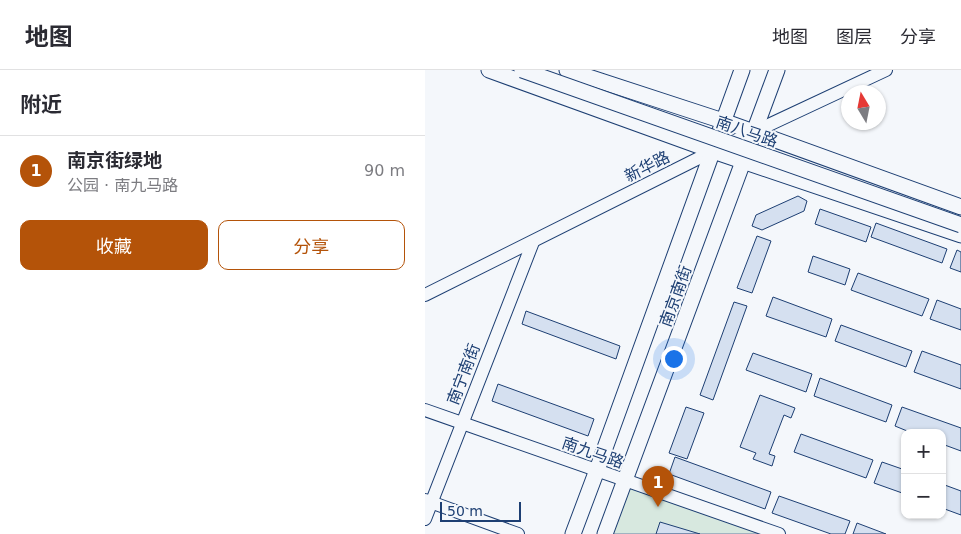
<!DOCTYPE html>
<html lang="zh">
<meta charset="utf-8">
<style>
:root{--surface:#fff;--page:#f7f7f7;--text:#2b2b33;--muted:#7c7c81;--line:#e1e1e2;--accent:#b45309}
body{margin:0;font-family:"DejaVu Sans","Noto Sans SC",sans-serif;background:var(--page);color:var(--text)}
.controls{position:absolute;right:15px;bottom:15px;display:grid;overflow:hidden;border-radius:10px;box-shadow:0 1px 4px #0004}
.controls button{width:45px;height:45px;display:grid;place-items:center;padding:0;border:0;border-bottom:1px solid var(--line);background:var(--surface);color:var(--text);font:25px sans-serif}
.compass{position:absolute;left:416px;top:15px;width:45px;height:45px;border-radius:50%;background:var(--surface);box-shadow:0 1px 4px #0004;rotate:350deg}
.scale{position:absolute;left:15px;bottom:12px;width:81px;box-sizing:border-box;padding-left:5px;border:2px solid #1d3f73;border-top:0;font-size:14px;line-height:18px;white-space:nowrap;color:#1d3f73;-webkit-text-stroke:4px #f4f7fb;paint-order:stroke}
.you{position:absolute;left:248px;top:288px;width:18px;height:18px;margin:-12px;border:4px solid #fff;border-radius:50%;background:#1a73e8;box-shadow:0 0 0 8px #1a73e833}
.badge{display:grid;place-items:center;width:32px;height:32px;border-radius:50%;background:var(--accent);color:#fff;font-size:16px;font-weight:700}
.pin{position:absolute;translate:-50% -41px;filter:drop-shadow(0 1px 2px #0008)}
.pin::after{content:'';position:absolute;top:26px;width:18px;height:15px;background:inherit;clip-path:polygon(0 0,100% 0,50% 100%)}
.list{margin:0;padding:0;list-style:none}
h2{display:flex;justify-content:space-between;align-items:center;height:65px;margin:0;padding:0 20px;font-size:21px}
h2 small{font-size:16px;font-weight:400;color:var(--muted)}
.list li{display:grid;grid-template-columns:32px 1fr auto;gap:15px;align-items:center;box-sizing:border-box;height:70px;padding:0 20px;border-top:1px solid var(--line)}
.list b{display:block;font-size:19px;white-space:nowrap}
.list p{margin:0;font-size:16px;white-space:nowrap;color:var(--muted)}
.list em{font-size:16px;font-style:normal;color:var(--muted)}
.actions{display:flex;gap:10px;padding:15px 20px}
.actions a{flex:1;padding:11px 0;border:1px solid var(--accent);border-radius:10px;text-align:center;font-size:18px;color:var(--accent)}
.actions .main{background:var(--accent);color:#fff}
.map{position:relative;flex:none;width:536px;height:464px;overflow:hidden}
header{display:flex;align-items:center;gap:30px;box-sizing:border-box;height:70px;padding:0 25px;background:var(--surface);border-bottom:1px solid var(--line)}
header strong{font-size:24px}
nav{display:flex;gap:28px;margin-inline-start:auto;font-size:18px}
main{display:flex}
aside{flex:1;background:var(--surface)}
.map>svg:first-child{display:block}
.green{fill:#d7e8df;stroke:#687fa3}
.building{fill:#d5e0f0;stroke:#1d3f73}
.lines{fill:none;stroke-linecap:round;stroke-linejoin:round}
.minor-casing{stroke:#1d3f73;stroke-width:14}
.major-casing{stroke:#1d3f73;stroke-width:17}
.minor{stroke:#f4f7fb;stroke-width:12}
.major{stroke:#f4f7fb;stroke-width:15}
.major-bridge-casing{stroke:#1d3f73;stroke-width:17;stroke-linecap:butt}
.major-bridge{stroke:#f4f7fb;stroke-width:15}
.labels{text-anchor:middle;stroke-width:4;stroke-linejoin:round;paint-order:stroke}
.street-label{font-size:16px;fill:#1d3f73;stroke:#f4f7fb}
</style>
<header>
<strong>地图</strong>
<nav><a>地图</a><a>图层</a><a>分享</a></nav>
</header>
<main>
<aside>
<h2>附近<small></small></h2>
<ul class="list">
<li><span class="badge">1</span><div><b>南京街绿地</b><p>公园 · 南九马路</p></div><em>90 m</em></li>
</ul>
<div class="actions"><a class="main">收藏</a><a>分享</a></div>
</aside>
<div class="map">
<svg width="536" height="464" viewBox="0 0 536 464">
<rect width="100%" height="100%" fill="#f4f7fb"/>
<!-- green -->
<polygon class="green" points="200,410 354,464 180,464"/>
<!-- building -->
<g class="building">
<polygon points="373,126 382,131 379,141 337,160 327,156 331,145"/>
<polygon points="395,139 446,157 441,172 390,154"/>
<polygon points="451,153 522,179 517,193 446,167"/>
<polygon points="332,166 346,171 327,223 312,218"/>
<polygon points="532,180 536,182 536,202 525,198"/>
<polygon points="388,186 425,199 420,215 383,202"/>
<polygon points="433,203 504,229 497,246 426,220"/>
<polygon points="348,227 407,249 401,267 341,246"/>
<polygon points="512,230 536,239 536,260 505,249"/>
<polygon points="309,232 322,236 288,330 275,325"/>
<polygon points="101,241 195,276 191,289 97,254"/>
<polygon points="416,255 487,281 481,297 410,271"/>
<polygon points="497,281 536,295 536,319 489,302"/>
<polygon points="328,283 387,304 381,322 321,300"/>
<polygon points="395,308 467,335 461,352 389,326"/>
<polygon points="73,314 169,349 163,366 67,331"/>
<polygon points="335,325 370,338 366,348 359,345 344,384 350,386 347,396 328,389 331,383 315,377"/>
<polygon points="261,337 279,343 262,389 244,383"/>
<polygon points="477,337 536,358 536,381 517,374 517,363 487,363 470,356"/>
<polygon points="376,364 448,390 441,408 369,382"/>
<polygon points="250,387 346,422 340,439 244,404"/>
<polygon points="457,392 480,400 480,424 449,413"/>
<polygon points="517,414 536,421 536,445 517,438"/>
<polygon points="354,426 425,451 420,464 406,464 347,443"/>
<polygon points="235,452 275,464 231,464"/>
<polygon points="432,453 461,464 428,464"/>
</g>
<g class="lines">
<defs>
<g id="minor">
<polyline points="0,225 288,81 461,0"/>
<polyline points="0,340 354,464"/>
<polyline points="0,430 93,464"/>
<polyline points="0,449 108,172"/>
</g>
<g id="major">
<polyline points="64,0 288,81 536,165"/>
<polyline points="142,0 298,51 536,137"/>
<polyline points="148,464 172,400 317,0"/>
<polyline points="180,464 352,0"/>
</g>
</defs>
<!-- minor casing -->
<use href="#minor" class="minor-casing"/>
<!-- major casing -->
<use href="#major" class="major-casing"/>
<!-- minor -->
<use href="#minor" class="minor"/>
<!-- major -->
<use href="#major" class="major"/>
<defs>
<polyline id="major-bridge" points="97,0 536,155"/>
</defs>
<!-- major-bridge casing -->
<use href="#major-bridge" class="major-bridge-casing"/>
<!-- major-bridge -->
<use href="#major-bridge" class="major-bridge"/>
</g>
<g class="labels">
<!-- street labels -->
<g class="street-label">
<text transform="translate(322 61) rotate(19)" y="6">南八马路</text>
<text transform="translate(222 96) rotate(-27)" y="6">新华路</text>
<text transform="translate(250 226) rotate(-70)" y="6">南京南街</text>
<text transform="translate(38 304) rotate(-69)" y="6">南宁南街</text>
<text transform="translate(168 382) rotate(19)" y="6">南九马路</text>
</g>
</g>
</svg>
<div class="controls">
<button>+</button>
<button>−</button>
</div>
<svg class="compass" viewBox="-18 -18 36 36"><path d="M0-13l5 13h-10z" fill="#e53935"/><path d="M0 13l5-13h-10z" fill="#7c7c81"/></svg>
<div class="scale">50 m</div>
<div class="you"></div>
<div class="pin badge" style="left:233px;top:437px">1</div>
</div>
</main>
